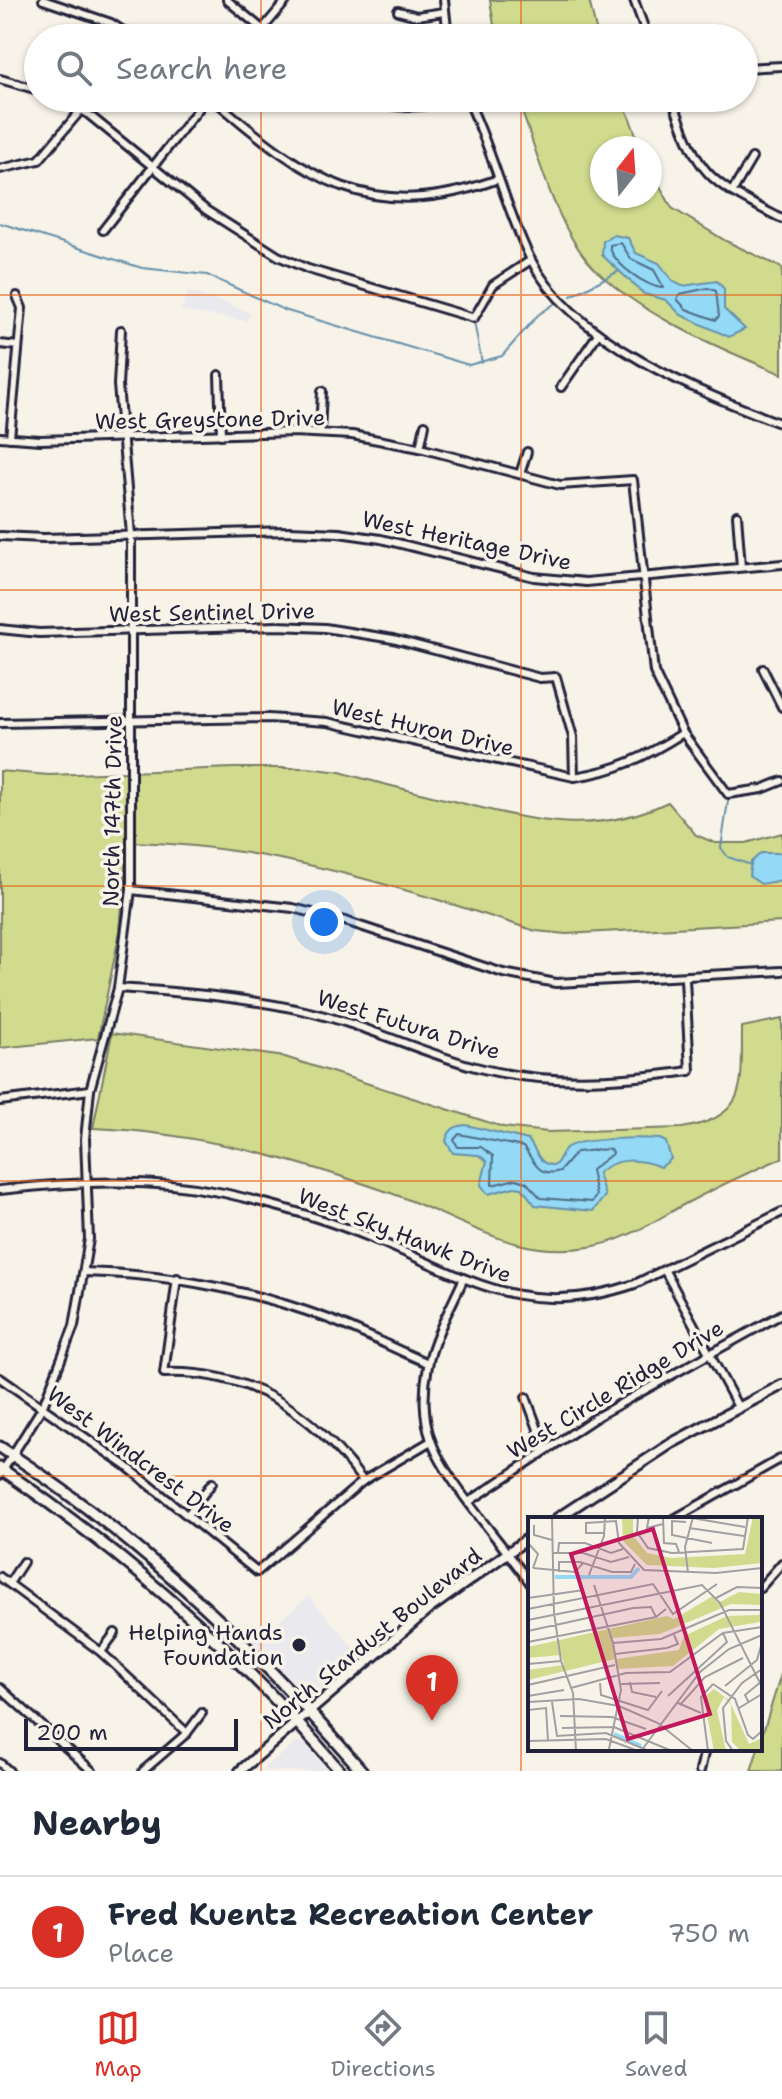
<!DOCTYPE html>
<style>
:root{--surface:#fff;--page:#f2f2f3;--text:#1f2937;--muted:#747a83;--line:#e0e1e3;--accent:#d93025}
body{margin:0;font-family:"Shantell Sans",sans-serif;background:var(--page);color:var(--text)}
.compass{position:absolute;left:590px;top:136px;width:72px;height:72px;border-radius:50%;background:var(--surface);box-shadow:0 2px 6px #0004;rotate:17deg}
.scale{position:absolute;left:24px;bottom:20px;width:214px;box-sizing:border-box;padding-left:8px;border:4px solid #22223b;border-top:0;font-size:22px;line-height:28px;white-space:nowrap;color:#22223b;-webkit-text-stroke:6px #f7f3e8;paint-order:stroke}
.you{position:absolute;left:324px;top:922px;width:28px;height:28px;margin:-20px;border:6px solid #fff;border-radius:50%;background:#1a73e8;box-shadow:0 0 0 12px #1a73e833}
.badge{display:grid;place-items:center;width:52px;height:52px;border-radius:50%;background:var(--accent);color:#fff;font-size:26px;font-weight:700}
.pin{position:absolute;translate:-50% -66px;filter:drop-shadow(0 2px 4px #0008)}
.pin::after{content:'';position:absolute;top:42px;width:28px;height:24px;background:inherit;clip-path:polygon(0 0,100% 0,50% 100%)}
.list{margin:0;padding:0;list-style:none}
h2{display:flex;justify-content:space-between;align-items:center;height:104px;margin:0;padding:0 32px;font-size:34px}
h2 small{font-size:26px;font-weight:400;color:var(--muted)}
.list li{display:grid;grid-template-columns:52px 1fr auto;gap:24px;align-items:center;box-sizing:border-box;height:112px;padding:0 32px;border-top:2px solid var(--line)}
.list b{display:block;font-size:30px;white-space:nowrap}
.list p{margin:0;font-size:26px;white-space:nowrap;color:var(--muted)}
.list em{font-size:26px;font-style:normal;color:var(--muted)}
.icon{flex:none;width:44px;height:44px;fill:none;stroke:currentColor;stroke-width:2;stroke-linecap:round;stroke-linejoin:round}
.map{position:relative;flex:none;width:782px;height:1771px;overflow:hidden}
.search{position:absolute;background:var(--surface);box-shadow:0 2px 6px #0004;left:24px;right:24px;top:24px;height:88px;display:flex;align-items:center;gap:20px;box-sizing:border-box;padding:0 28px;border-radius:44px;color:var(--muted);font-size:30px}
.sheet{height:216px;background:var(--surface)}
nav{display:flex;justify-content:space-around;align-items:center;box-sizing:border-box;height:112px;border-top:2px solid var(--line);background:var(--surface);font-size:22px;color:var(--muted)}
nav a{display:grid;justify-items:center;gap:4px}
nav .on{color:var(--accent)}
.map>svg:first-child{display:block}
.built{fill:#eaeaee}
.green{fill:#d0db8e;stroke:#797e64;stroke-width:2}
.water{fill:#94daf6;stroke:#6690ab;stroke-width:2}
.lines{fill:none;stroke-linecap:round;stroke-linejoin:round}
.shore{stroke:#506c86;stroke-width:2}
.stream{stroke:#6690ab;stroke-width:2}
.minor-casing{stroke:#22223b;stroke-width:12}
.tertiary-casing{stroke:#22223b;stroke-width:14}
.secondary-casing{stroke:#22223b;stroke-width:15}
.minor{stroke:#f7f3e8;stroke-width:6}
.tertiary{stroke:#f7f3e8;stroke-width:8}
.secondary{stroke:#f7f3e8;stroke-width:9}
.grid{fill:none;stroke:#e8590c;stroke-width:2;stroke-opacity:0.55}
.poi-dot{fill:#22223b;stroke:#f7f3e8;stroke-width:3}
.labels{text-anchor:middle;stroke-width:7;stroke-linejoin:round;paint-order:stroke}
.street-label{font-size:22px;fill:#22223b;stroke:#f7f3e8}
.poi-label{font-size:22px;fill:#22223b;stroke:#f7f3e8;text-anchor:end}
.inset-river{fill:none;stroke:#94daf6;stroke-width:4}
.inset-road{fill:none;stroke:#a29fa3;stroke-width:2}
.view{fill:#c2185b;fill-opacity:0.15;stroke:#c2185b;stroke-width:4}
.inset-edge{fill:none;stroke:#22223b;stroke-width:4}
</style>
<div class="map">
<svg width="782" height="1771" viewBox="0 0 782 1771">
<rect width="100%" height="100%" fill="#f7f3e8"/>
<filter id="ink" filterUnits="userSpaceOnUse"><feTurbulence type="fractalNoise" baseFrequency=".0125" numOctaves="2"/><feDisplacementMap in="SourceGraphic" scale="16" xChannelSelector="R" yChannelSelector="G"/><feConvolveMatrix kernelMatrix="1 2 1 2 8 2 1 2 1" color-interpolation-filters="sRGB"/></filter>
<g filter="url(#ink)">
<!-- built -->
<g class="built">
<polygon points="187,291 224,302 251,313 247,321 181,311"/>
<polygon points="309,1596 360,1655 317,1691 303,1691 253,1642"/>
<polygon points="298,1742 304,1743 329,1771 259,1771"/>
</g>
<!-- green -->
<g class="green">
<polygon points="490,0 589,0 598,38 496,38"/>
<path d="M517 98H622L641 148H602V196H650V168L672 208 726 241 782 268V374C720 349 618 306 580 251 550 208 536 147 517 98Z"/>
<path d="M233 768H308L340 772C377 783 415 792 453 801 530 820 592 838 668 802L696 835 715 843H746L782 833V922L566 934 536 931C402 888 270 844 127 842L120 931 98 1038 0 1048V771L49 775Z"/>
<path d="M782 1019V1158C749 1172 715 1188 683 1205 654 1221 624 1242 589 1247 511 1260 458 1216 388 1192 293 1159 194 1132 93 1128L112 1033 285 1057 503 1127 548 1132 682 1128C750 1117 741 1083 742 1027Z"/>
<polygon points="782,1671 782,1771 751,1771"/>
</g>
<!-- water -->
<g class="water">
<polygon points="614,235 628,238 636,253 659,263 673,281 682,286 717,281 724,289 724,309 745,329 729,337 681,315 666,300 644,294 602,255 603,241"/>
<polygon points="761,853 782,853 782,880 761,884 749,876 751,862"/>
<path d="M466 1125 528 1140C538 1151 538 1166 555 1165 560 1160 561 1154 565 1149 576 1137 643 1138 660 1139L666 1142 671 1159 661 1167C639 1159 617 1156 598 1173L605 1196 593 1211 535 1205 522 1188 514 1187 488 1194 481 1185 487 1161 478 1155 453 1153 446 1141C449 1129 455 1126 466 1125Z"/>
</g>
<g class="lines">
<!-- shore -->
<g class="shore">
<path d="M621 243 631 259 654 270 664 288C648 289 609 261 610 245Z"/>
<polygon points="708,288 716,291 719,316 716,320 686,309 677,299 680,294"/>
<path d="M459 1134 523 1147C535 1161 537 1178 560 1171L576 1152 609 1149 613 1153 591 1170 596 1196 592 1202 541 1198 526 1182 516 1179 492 1185 493 1156 481 1147H458L454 1140Z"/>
</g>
<!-- stream -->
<g class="stream">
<polyline points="609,99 612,98"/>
<polyline points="0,223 142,268 207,275 284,310 469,365 502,356 538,315 554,304"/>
<polyline points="571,296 619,271"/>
<polyline points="474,322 482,363"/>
<polyline points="728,801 721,848 728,857 751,865"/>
<polyline points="0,1758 15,1771"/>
</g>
<defs>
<g id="minor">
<polyline points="43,0 111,23 134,38"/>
<polyline points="227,0 273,38"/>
<polyline points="444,0 448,38"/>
<polyline points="634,0 648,38"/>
<polyline points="398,11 417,16 444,12"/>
<polyline points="255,38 287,0"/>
<polyline points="744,68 782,66"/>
<polyline points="0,79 38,90"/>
<polyline points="61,98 88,114 206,210 278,256 308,269 474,318 493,285 531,260"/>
<path d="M212 98C306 179 371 226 498 179"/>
<path d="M361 98C396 110 423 109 459 98"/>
<path d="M467 98C492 149 505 206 530 258 572 342 699 392 782 424"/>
<path d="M672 98C700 179 707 180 782 219"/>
<polyline points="0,169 39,160 81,110"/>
<polyline points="732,192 752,158"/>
<polyline points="103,230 207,98"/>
<polyline points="0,344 18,346"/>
<polyline points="219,375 221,435"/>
<polyline points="561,387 598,334"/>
<polyline points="320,433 322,391"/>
<polyline points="0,437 40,440 293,432 352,435 420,448 560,485 633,480 654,672 683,733 728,794 762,789 782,781"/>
<polyline points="10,438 22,308 17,296"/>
<polyline points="420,448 425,425"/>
<polyline points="520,474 527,452"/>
<polyline points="737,515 741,567"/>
<polyline points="0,536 44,538 289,531 339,533 381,539 534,577 586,582 782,564"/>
<polyline points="0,629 39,633 278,626 325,628 393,639 540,678 556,677 573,737 574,777"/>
<polyline points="763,669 782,707"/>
<path d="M0 723 268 718 327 722 574 777C617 771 647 756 683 733"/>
<polyline points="131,890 293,908 345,921 503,973 556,983 782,971"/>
<path d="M118 988C181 992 243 997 305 1011 362 1024 416 1050 472 1066 542 1086 619 1081 690 1071L685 979"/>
<polyline points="0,1101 90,1090"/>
<path d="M0 1190C75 1182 149 1177 224 1193 272 1204 323 1218 369 1237 467 1277 524 1322 635 1284L782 1212"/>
<polyline points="665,1271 738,1407"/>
<path d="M84 1272C168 1274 247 1289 326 1318 361 1331 394 1349 428 1363"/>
<path d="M177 1278 164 1373C251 1370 314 1413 363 1481"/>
<path d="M463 1280C451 1307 433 1338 428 1366 423 1390 423 1418 431 1440 445 1481 504 1545 530 1583"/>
<polyline points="0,1378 125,1465 257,1572 363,1481 431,1441"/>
<polyline points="526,1397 545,1448"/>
<polyline points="0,1475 43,1406 74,1326 89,1239 85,1139 90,1090 118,988 131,890 131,535 118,385 121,330"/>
<polyline points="470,1501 598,1416 782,1314"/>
<polyline points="188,1514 212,1483"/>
<polyline points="674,1519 782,1458"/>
<polyline points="0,1577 101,1652 187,1733"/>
<polyline points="10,1582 23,1562"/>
<polyline points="760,1588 782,1563"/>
<polyline points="101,1652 115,1633"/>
<polyline points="0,1688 92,1771"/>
<polyline points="0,1763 9,1771"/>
<polyline points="143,1771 187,1733 202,1713"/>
<polyline points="700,1771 705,1749"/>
</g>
<g id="tertiary">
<polyline points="556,1519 672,1443 782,1385"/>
<polyline points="240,1771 429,1609 530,1537"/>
</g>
<g id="secondary">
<path d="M0 1447C137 1536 256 1647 362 1771"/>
<path d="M0 1468C125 1554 242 1655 340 1771"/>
</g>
</defs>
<!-- minor casing -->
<use href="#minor" class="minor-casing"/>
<!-- tertiary casing -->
<use href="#tertiary" class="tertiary-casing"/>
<!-- secondary casing -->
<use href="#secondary" class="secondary-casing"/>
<!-- minor -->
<use href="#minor" class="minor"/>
<!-- tertiary -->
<use href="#tertiary" class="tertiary"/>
<!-- secondary -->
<use href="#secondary" class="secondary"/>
</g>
</g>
<!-- grid -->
<path class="grid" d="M261 0V38M521 0V38M261 98V1771M521 98V1771M0 295H782M0 590H782M0 886H782M0 1181H782M0 1476H782"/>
<!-- markers -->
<circle class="poi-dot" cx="299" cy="1645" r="8"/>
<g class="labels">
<!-- street labels -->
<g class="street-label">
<text transform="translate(210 419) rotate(-1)" y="8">West Greystone Drive</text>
<text transform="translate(467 540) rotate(12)" y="8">West Heritage Drive</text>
<text transform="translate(212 612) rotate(-1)" y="8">West Sentinel Drive</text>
<text transform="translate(423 727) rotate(13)" y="8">West Huron Drive</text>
<text transform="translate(112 811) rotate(-89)" y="8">North 147th Drive</text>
<text transform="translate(409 1024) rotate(17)" y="8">West Futura Drive</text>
<text transform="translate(405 1235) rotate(21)" y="8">West Sky Hawk Drive</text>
<text transform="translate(615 1389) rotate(-31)" y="8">West Circle Ridge Drive</text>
<text transform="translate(141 1459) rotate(37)" y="8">West Windcrest Drive</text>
<text transform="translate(372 1638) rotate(-39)" y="8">North Stardust Boulevard</text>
</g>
<!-- poi labels -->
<g class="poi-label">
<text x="283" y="1640">Helping Hands<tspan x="283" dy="25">Foundation</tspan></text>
</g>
</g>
<!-- overview -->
<g transform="translate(528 1517)">
<rect width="234" height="234" fill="#f7f3e8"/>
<path d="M94 0H105V19L119 36 144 41 217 37 225 0H234V46L186 51 119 48 95 24ZM211 75 234 77V88L203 87 132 117 84 121 87 142 0 163V153L36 148 33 138 0 141V130L139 99 146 102 185 79 190 86ZM234 89 232 105 191 112 145 149 89 152 88 142 151 133 156 119 199 99 231 98ZM186 172 201 183 221 227 234 221V234H213L204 225 203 188 196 180 189 193 198 234H186L178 193 179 178Z" fill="#d0db8e"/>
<path class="inset-river" d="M27 60H103L111 51M86 217 113 229"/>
<path class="inset-road" d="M24 0 26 96 33 144 45 176 48 234M110 0 109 15 120 31 144 36 215 32 220 0M121 0 119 11 135 7M135 0 136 26 148 27 151 35M164 1 217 10M158 5 144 4V18L184 26M6 8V18L24 23M161 11 216 19M77 16H58V6L88 4 91 26 116 53 188 56 234 51M0 26 10 37 5 51M24 36H55L83 45 101 40M30 36 31 26H57L83 36 95 32M5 51 47 55 55 46M31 55V45H52L84 55H103L107 47M160 56 157 30 165 0M61 58 76 19 77 0M66 68 85 126 93 173 81 232M0 81 56 73M188 81 209 70 234 71M0 92 125 67 145 97 189 67M0 103 174 68 192 86 234 170M0 114 105 91 123 90 128 100M0 125 128 100 138 92M85 126 133 122 201 93H234M87 137 139 131 150 127 146 118M0 147 33 144M102 165 104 175 128 180M72 166 73 178 120 193 134 174M93 167 132 166M185 167 207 182 220 218 225 222 234 214M0 168 87 148M197 169 229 143 234 125M43 171 98 156 142 155 195 116 234 110M0 179 36 173M140 179 199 125 195 116M0 185 51 182 91 189 130 206 165 234M24 185 29 219 78 216 121 234M150 186 173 196M221 186 217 178 234 164M152 188 177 160 215 141M211 191 234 177M0 193 18 191 20 224M32 199 84 200 118 212M34 211 86 210 144 234M0 224 78 222 110 234M42 234H86M113 234 172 155 201 132 234 118M180 234 173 180 185 167M205 234 198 224 195 191 214 166 234 152"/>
<path class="view" d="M125 12 182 197 100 222 43 37Z"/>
<rect width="234" height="234" class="inset-edge"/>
</g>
</svg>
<svg class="compass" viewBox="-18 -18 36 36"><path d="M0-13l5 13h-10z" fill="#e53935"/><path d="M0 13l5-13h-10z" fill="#747a83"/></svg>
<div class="scale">200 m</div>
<div class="you"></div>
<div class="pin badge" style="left:432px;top:1721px">1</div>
<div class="search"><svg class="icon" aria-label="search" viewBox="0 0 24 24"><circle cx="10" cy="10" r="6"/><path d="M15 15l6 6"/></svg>Search here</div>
</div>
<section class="sheet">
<h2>Nearby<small></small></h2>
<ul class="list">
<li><span class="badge">1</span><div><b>Fred Kuentz Recreation Center</b><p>Place</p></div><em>750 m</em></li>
</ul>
</section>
<nav>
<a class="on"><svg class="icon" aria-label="map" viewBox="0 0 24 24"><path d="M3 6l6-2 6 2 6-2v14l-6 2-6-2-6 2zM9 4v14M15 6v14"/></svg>Map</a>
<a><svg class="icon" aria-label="directions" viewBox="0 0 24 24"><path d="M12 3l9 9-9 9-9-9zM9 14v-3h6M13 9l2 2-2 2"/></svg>Directions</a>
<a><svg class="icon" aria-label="saved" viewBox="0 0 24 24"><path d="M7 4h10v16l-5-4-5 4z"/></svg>Saved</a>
</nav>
